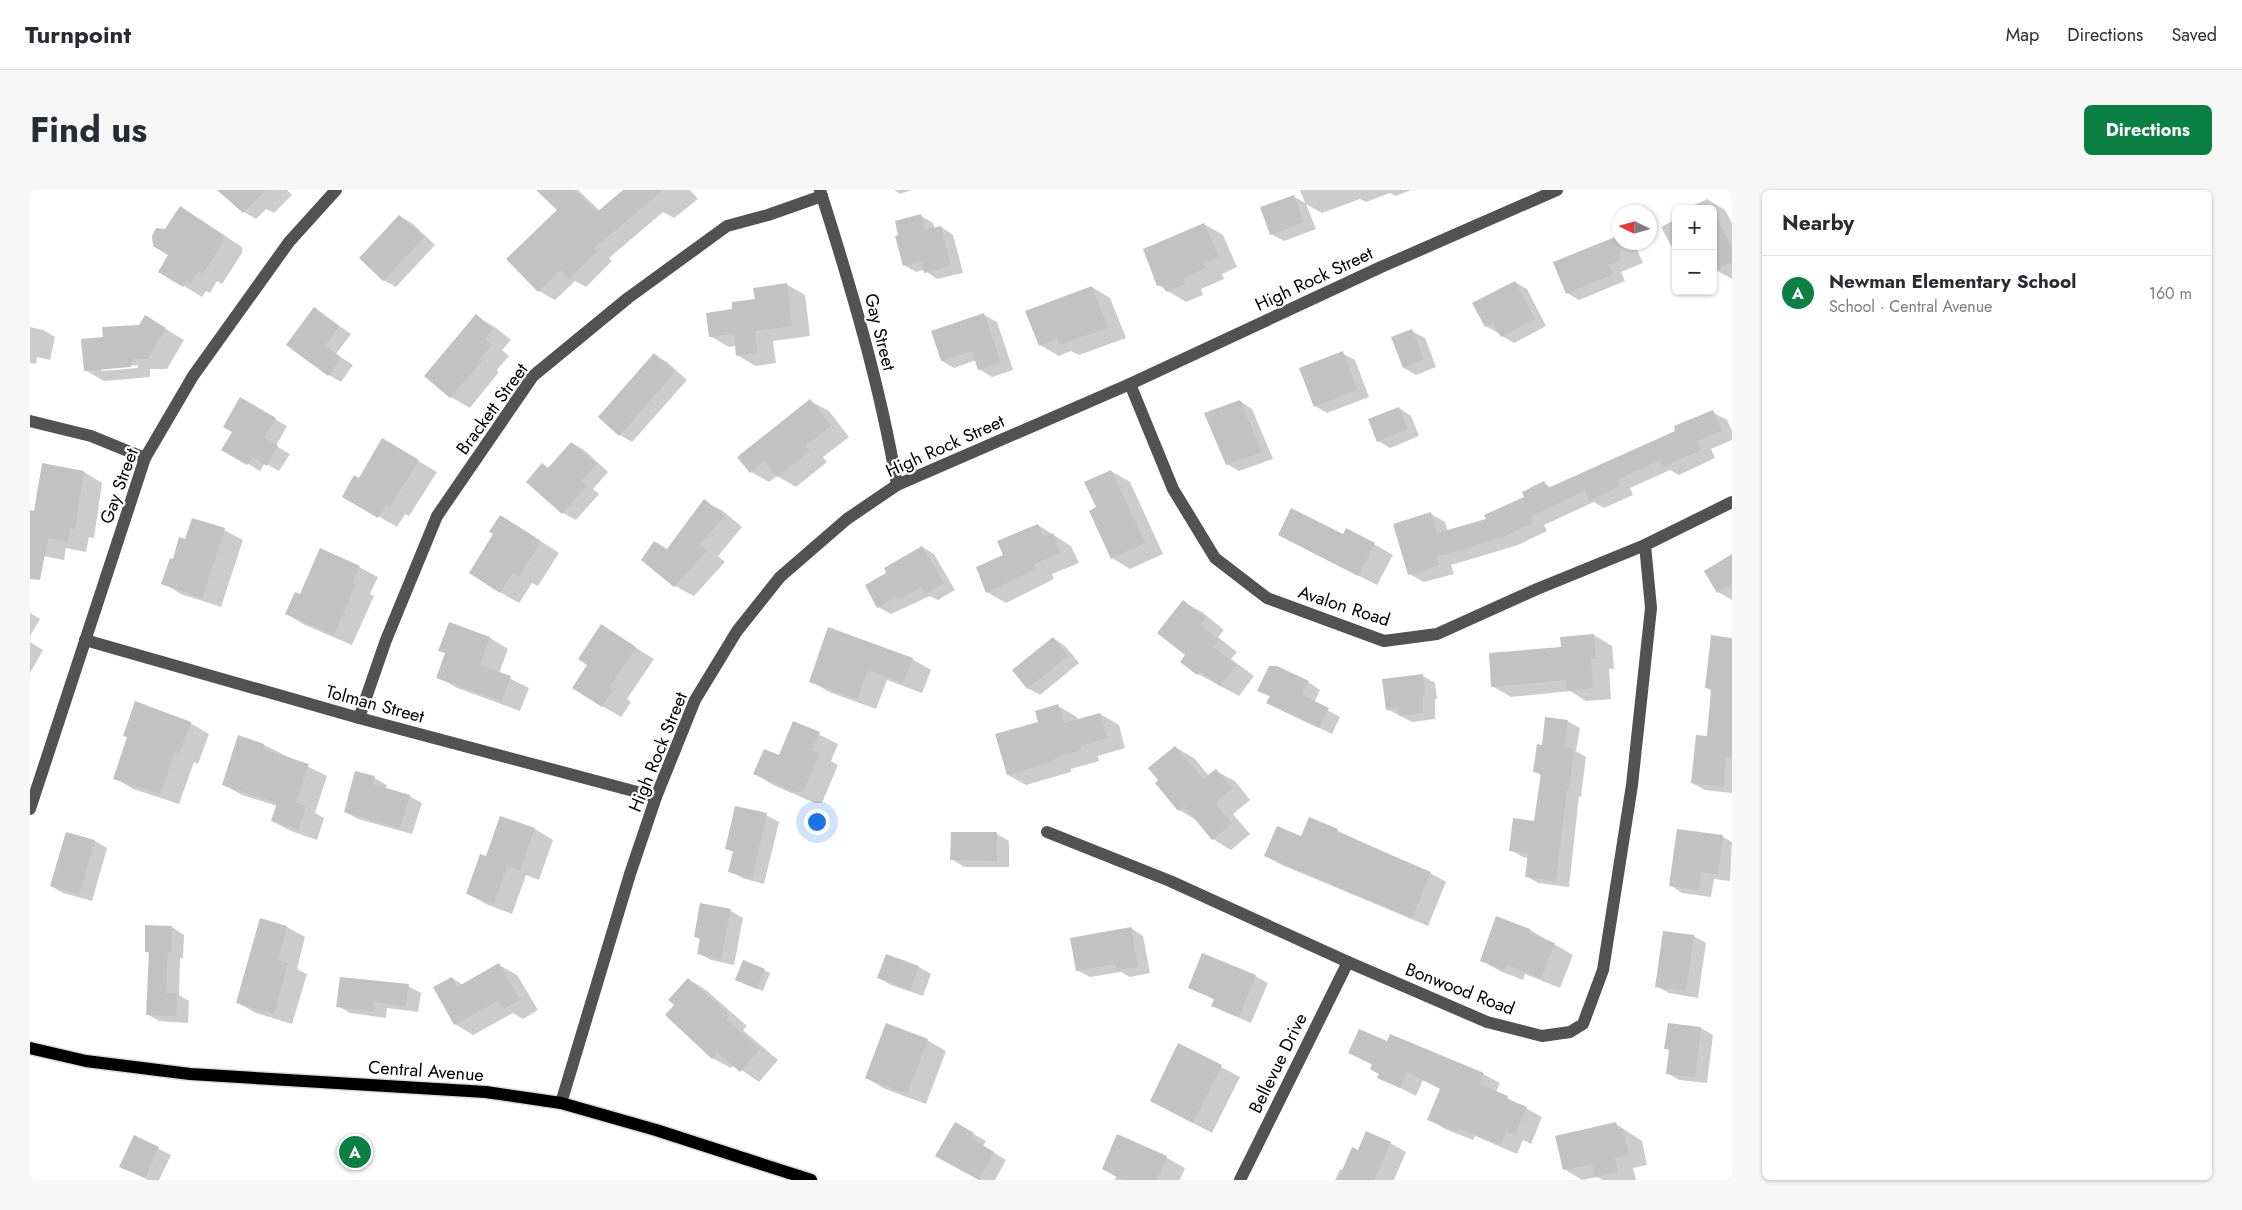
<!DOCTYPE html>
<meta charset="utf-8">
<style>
:root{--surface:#fff;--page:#f7f7f7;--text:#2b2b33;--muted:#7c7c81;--line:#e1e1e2;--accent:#0b8043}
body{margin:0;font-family:Jost,sans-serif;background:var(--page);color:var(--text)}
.controls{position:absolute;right:15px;top:15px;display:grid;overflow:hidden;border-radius:8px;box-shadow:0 1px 4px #0004}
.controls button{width:45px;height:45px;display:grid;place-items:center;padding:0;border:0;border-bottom:1px solid var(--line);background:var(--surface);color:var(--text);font:25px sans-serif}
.compass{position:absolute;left:1582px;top:15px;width:45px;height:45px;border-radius:50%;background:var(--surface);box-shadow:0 1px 4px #0004;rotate:275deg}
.you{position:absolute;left:786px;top:631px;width:18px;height:18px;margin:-12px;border:4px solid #fff;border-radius:50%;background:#1a73e8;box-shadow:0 0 0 8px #1a73e833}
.badge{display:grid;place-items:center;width:32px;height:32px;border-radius:50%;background:var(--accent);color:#fff;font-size:16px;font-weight:700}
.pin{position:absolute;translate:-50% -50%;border:2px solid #fff;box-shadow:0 1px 5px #0006}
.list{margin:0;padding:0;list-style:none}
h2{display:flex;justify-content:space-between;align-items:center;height:65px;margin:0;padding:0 20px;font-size:21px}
h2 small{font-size:16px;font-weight:400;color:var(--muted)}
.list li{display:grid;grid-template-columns:32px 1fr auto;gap:15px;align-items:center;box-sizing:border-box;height:75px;padding:0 20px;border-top:1px solid var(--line)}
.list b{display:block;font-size:19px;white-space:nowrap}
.list p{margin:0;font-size:16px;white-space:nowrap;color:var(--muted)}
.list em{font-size:16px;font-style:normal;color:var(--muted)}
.map{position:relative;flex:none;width:1702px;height:990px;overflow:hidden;border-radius:8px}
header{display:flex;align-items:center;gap:30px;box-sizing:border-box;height:70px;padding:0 25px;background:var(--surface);border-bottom:1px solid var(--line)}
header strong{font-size:24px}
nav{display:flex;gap:28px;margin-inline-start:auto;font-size:18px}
.intro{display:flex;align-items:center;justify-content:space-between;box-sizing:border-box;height:120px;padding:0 30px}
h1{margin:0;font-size:35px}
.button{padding:12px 22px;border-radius:8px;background:var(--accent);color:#fff;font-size:18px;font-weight:700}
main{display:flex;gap:30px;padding:0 30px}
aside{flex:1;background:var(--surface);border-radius:8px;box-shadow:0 1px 4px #0004}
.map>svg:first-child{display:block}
.shadow{fill:#0003;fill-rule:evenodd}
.building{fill:#c2c2c2}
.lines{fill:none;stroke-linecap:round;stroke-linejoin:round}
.major-casing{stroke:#dbdbdb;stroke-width:15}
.minor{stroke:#525252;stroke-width:12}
.major{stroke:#000;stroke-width:12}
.labels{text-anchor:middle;stroke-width:4.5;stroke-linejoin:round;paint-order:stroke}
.street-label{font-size:18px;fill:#000;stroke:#fff}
</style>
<header>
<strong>Turnpoint</strong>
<nav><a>Map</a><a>Directions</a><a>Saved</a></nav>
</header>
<div class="intro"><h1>Find us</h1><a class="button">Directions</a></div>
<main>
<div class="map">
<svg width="1702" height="990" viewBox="0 0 1702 990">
<rect width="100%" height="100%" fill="#fff"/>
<!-- shadow -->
<g class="shadow">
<polygon points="194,0 257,0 262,5 244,23 236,19 226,29 214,22"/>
<polygon points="520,0 548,0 570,21 595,0 660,0 668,9 644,28 633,22 579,68 582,71 556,97 545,91 525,110 509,101 478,69 529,21"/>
<polygon points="864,0 882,0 870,4"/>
<polygon points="1270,0 1381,0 1366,6 1360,3 1336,12 1330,9 1292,23 1276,14 1286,39 1254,51 1241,44 1263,6 1275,13"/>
<polygon points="1677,9 1695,20 1702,33 1702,89 1688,81 1683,83 1683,19 1658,18"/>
<polygon points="369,26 382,33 405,55 366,97 353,90"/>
<polygon points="891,26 903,33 905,39 911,37 923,45 933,83 907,89 894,80 886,82 874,75"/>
<polygon points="168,28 212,57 212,63 192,94 187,91 180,103 176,101 172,107 154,96 140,65 135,40"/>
<polygon points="1646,29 1646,65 1631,37"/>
<polygon points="1174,34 1193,45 1207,77 1192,84 1194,89 1171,99 1173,105 1156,112 1128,95"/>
<polygon points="1590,52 1604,53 1613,73 1591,82 1595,91 1549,110 1537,103"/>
<polygon points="1485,92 1497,99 1516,136 1484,153 1472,146 1470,142 1468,143 1456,136"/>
<polygon points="756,94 775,105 780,146 743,151 746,173 726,176 707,165 706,156 699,157 680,146 704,120"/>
<polygon points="1062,97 1080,108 1096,148 1049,165 1041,161 1029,166 1010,155"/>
<polygon points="284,118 321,144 306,164 323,175 311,192 299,185"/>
<polygon points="954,125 967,132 983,180 962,187 949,179 946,170 924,178 912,171"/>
<polygon points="446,126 465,137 481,150 472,160 479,166 467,180 469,182 440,218 421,207 396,186"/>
<polygon points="0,137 13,140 25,147 20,170 7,167 6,174 0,173"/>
<path d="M134 138 154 150 137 179H120V187L74 191 55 180 74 148ZM108 175V178L71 181V178Z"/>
<polygon points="1382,141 1395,148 1406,177 1386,185 1374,178"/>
<polygon points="1312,163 1325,170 1339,207 1297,223 1285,216"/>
<polygon points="624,165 637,172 657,190 602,252 590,245"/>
<polygon points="211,209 257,236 246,256 260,264 249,281 235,273 230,281 193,259 204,241"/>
<polygon points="780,211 799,221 819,247 793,267 797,272 766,297 747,286 739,292 721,282"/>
<polygon points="1210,211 1222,219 1243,269 1209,281 1197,274"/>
<polygon points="1369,218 1381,226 1389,246 1360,258 1348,251"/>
<polygon points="1682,222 1697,230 1702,241 1702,250 1681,259 1685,268 1649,285 1640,280 1600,298 1603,305 1574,318 1564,312 1514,335 1517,341 1488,355 1421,375 1424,384 1394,392 1379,384 1401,324 1415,332 1418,341 1457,329 1496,307 1514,293 1522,298 1647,241"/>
<polygon points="352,250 407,282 379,326 375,324 367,337 314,306 329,290"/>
<polygon points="542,253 554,260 578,282 563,299 569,304 546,330 533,323 498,292 519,279"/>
<polygon points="1081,281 1100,292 1133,364 1100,379 1082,368 1067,318"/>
<polygon points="54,282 72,293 64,348 59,347 56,362 36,358 34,370 12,366 0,359 0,321 4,322"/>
<polygon points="674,311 693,321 712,337 688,366 695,372 664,406 645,396 637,360"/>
<polygon points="1008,335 1041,356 1049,373 1022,384 1024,389 976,413 957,402 975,366"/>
<polygon points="489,337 529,363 508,396 502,393 489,413 470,402"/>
<polygon points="194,340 213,350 191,417 151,404 133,393 156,350"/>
<polygon points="1314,346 1344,354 1363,365 1347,395 1268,355"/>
<polygon points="892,357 904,364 925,400 908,410 900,406 861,424 848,417 858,383"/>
<polygon points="1702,372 1702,410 1688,402"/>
<polygon points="329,377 348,387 340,404 344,406 322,455 275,435 257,424 270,405"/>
<polygon points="1153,412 1172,422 1194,440 1188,447 1207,462 1201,469 1224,486 1209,506 1168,484 1157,465"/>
<polygon points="0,423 10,429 0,446"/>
<polygon points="420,434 460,448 478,459 469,483 499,498 490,521 427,498 408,487 416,464 410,460"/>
<polygon points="571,436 624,469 597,509 601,512 591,527 572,516 558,475"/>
<polygon points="1564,445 1582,456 1584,479 1579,479 1581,509 1556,511 1540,501 1481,507 1462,496 1533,458"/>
<polygon points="1023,448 1035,456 1049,473 1010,505 997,498"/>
<polygon points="1702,449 1702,603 1675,600 1662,593 1678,548 1682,501 1677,498"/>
<polygon points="0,452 13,460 0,483"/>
<polygon points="882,469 901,480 892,503 857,490 846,519 799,502 781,491"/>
<polygon points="1393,486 1405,493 1407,509 1405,509 1405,529 1382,532 1357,519"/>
<polygon points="1278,492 1290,500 1284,513 1310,527 1302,544 1250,519 1241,507 1229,500"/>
<polygon points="1028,516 1047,527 1048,531 1070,524 1089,535 1095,558 1068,566 1069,571 1041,579 1041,582 996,595 978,585 1009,533"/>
<polygon points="1537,531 1550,538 1546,561 1556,567 1551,607 1549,606 1539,697 1508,693 1496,686 1498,668 1493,667 1480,660 1505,632 1512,586 1504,581"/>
<polygon points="764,532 808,554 801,571 808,575 792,613 785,613 743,595 725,584 749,567"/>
<polygon points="160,533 179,544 168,574 164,572 149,614 103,599 85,588"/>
<polygon points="209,547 234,555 297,586 285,623 294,628 287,650 261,641 242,631 247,616 212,605 194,595"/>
<polygon points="1145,557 1164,568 1179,586 1186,581 1205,591 1220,610 1203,624 1220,644 1201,660 1183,649 1168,631 1149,620"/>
<polygon points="344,588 357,595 355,599 379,606 392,613 382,644 328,629 315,622"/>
<polygon points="736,625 749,632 734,694 712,688 700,681 704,663 697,658"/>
<polygon points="471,628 505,639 523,650 509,690 496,685 482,724 456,714 438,704 457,667"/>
<polygon points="1280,628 1400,683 1416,692 1398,736 1252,675 1236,666 1272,648"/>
<polygon points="36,643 65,651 77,658 62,711 33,703 21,696"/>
<polygon points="967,644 979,651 979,677 934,677 922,669"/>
<polygon points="1693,647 1702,652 1700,691 1684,689 1681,707 1652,703 1640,695"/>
<polygon points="671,715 701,721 713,728 704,775 681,770 668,763 671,750 665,746"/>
<polygon points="231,729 257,737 275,747 267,779 277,784 262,834 226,823 208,813"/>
<polygon points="142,737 154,745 153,768 150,768 149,805 159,811 158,833 129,831 117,824 120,764 116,761"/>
<polygon points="1101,738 1113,746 1120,783 1100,787 1091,782 1060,787 1047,780"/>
<polygon points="1500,740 1543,765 1530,798 1495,784 1493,790 1470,781 1451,770"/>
<polygon points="1663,746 1676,753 1668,808 1639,803 1626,796"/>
<polygon points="857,765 889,777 901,784 893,806 861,795 849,788"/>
<polygon points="714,772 740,783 733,801 712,793"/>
<polygon points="469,775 487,785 508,820 493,829 483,823 443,845 425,834 422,788 433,795"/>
<polygon points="1225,786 1238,793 1221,833 1195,822 1183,815 1185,810 1159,797"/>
<polygon points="658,789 676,800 717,836 713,840 748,870 729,892 704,875 701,878 682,868 646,815"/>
<polygon points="378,796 391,803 388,822 357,818 356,828 320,823 308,816"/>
<polygon points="1671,838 1683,845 1677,893 1649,890 1637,883 1640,861 1636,858"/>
<polygon points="897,850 916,861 896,914 855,899 836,888"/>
<polygon points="1357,853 1453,884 1470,893 1466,902 1512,927 1501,954 1493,950 1487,964 1445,946 1443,950 1415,939 1399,929 1411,899 1393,890 1386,906 1349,887 1350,884 1343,875 1319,863"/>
<polygon points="1149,855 1210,887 1182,943 1140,921"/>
<polygon points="925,934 956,951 953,956 976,970 965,990 949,990 907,966"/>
<polygon points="1586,934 1612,951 1617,975 1603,978 1606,990 1572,990 1567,987 1552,990 1534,979"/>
<polygon points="1088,946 1137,968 1155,978 1150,990 1085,990 1086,987 1073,979"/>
<polygon points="105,947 141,965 129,990 118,990 91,976"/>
<polygon points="1360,953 1376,962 1364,990 1305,990 1310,979 1313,981 1328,961"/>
</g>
<!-- building -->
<g class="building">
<polygon points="187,0 236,0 213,23"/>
<polygon points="506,0 544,0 567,22 593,0 633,0 564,58 567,62 539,89 531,80 508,102 476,69 527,20"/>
<polygon points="1264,5 1274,32 1240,45 1230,17"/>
<polygon points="150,16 193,45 193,52 173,84 168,81 160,94 157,91 153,97 128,82 138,65 123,56 122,46 126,38 135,39"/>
<polygon points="1683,21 1702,57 1702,72 1683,82"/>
<polygon points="891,24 895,40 911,36 921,76 894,83 891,71 873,76 865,46 868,45 865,31"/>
<polygon points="369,25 394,47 353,91 329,68"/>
<polygon points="1174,33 1189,67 1174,73 1176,78 1153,88 1155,94 1136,102 1133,94 1127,96 1113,59"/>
<polygon points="1590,45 1590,71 1579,75 1583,84 1536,104 1523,72"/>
<polygon points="1485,91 1505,129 1471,147 1463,133 1455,137 1442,113"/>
<polygon points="757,93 762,136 725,141 727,163 706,166 704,144 679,147 676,123 702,119 702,112 725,109 723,98"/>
<polygon points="1062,96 1078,138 1029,155 1027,149 1009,156 995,121"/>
<polygon points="284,117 309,136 295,156 311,167 298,186 256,155"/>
<polygon points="954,123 971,173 948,180 942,161 911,171 901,141"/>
<polygon points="446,124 463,139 455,149 462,155 449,169 452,171 420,208 394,186"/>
<polygon points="115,125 136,138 118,169 102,169 101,177 54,181 51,149 73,147 72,137 109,135"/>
<polygon points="1382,139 1394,170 1373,178 1361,147"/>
<polygon points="1313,161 1327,200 1284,217 1269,178"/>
<polygon points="624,163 645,182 589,246 568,227"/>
<polygon points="210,207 246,228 234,248 248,256 237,276 222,267 217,275 191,260 202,242 193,237"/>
<polygon points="780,209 801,236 775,256 780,261 747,287 734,271 720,283 707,267"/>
<polygon points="1210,210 1232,262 1196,275 1174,223"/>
<polygon points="1369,217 1378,239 1347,252 1338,229"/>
<polygon points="1683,220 1692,241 1667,251 1671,260 1633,277 1630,270 1587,290 1590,296 1559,311 1555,301 1500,327 1503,333 1473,347 1407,367 1410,375 1378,385 1363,334 1401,322 1407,343 1456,329 1454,325 1494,307 1492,302 1514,291 1518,298 1645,241 1644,236"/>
<polygon points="352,248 389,270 360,317 356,315 348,328 312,307 324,285 329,288"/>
<polygon points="541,252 567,274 551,291 557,296 532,324 496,292 512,273 518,278"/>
<polygon points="12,273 54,281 45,339 40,338 38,352 18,348 10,390 0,389 0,320 4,321"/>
<polygon points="1081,280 1115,353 1081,369 1059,321 1066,317 1054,292"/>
<polygon points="674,309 695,326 670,354 677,361 644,397 611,370 624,351 637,359"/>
<polygon points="1261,318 1313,344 1316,338 1345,353 1328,386 1248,345"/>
<polygon points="470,325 511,351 489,387 483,383 470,403 439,383 463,344 459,342"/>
<polygon points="162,328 195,338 172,408 131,394 140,368 143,369 149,347 155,349"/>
<polygon points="1008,334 1013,347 1023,343 1031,363 1004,374 1006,379 956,403 946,377 973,365 967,351"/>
<polygon points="892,356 914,393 895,404 891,397 868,410 866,407 847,418 835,395 856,383 854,378"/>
<polygon points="290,358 330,376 322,393 326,394 304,445 255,424 265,402 270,404"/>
<polygon points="1702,364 1702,394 1687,403 1674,381"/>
<polygon points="1153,410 1176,428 1170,435 1189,450 1183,457 1206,475 1190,496 1170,481 1167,485 1150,472 1155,465 1127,443"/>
<polygon points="419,432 460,447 450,475 481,486 471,511 406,488 415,463 408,461"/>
<polygon points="571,434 606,457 579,497 583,500 572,517 542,498 557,475 548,469"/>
<polygon points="798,437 883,468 873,493 838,480 827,509 779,492"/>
<polygon points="1564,444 1566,469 1561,469 1563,498 1537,501 1536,490 1461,497 1459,463 1531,457 1530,447"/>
<polygon points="1681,445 1702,448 1702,567 1696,567 1694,597 1661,593 1666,545 1677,546 1681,499 1675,498"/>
<polygon points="1023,447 1038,466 997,499 982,480"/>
<polygon points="1239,476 1247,476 1279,491 1272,505 1299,518 1289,538 1236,513 1240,506 1227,501"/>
<polygon points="1393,484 1395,503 1393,503 1393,523 1369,526 1368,518 1356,520 1352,489"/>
<polygon points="105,511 161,532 149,564 145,562 130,604 83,589 97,547 93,546"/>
<polygon points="1028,514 1034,533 1070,523 1077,548 1050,556 1051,560 1023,569 1023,572 977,585 965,544 1008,532 1005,521"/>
<polygon points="1515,527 1538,530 1534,557 1544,559 1539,600 1537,600 1526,691 1495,687 1498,663 1479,661 1483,628 1504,631 1511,583 1503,582 1507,554 1512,555"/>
<polygon points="763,531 790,542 782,560 790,563 773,602 765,602 723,584 734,559 749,565"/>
<polygon points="208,545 234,554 233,559 279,574 266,613 276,616 268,640 241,631 247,613 192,595"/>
<polygon points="1145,556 1173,589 1186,579 1202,599 1185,613 1202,633 1182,650 1154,616 1148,621 1125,593 1128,590 1118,578"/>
<polygon points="325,581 345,586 343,594 380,605 370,638 314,622"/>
<polygon points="705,616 737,623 722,688 698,682 703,661 695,659"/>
<polygon points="470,626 505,638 490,680 477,676 464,714 436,704 450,664 456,666"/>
<polygon points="1279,627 1308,639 1307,642 1401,682 1382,728 1234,666 1247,636 1271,646"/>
<polygon points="1647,639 1693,645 1688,685 1671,682 1669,700 1639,696"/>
<polygon points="36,642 65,650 49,705 20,696"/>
<polygon points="921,642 967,642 967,671 920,670"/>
<polygon points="670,713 701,719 691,769 667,764 670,748 664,747"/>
<polygon points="1466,726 1500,739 1499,743 1525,753 1511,788 1477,775 1474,780 1450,771"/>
<polygon points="230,728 257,736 248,770 258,773 244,824 206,813"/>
<polygon points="115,735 142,736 141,762 138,762 136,803 147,803 146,826 116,825 119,762 115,762"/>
<polygon points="1101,737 1108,777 1087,780 1085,774 1046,781 1040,748"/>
<polygon points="1633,741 1664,745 1656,801 1625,797"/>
<polygon points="1172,763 1226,785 1209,827 1181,816 1184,809 1158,798"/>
<polygon points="856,764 889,776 880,800 847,788"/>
<polygon points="713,770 735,779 727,799 705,790"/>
<polygon points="469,773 490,810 473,819 468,811 424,835 403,797 422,787 427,797"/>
<polygon points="310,787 379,794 376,816 345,812 344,822 306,817"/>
<polygon points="658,788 700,825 696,829 730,859 710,882 687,862 682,869 635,825 644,815 638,810"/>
<polygon points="856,833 898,849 877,904 835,888"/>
<polygon points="1638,833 1671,837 1665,887 1636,884 1639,859 1634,859"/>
<polygon points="1329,839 1357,851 1360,844 1454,883 1449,894 1478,906 1477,909 1497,917 1485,945 1476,942 1471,955 1428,938 1427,942 1397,930 1410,899 1377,882 1370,898 1347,888 1349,884 1340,879 1342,874 1318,863"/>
<polygon points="1148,853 1192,875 1163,933 1120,911"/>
<polygon points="925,932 944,943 941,948 964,962 949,990 905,966"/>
<polygon points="1586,932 1588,940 1593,939 1599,965 1585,968 1588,982 1565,987 1562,974 1533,980 1525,946"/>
<polygon points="1336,941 1361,952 1344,990 1308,990 1322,957 1328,960"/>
<polygon points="1087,944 1137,966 1127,990 1095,990 1072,979"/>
<polygon points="104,945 129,957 115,988 89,977"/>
</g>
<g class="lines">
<defs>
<polyline id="major" points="0,858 56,871 160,884 456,902 531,913 626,940 781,990"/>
</defs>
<!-- major casing -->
<use href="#major" class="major-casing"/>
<!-- minor -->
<g class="minor">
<path d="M790 0C821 97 850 195 867 295"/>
<polyline points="1100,194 1143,299 1185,368 1237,408 1354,451 1407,444 1507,399 1615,355 1702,312"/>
<polyline points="0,231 61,246 115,268"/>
<polyline points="55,450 329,528 626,607"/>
<polyline points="329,528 356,450 407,326 503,186 598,108 697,36 738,25 792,6"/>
<polyline points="0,619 115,268 163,186 259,52 306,0"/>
<polyline points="1017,642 1140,691 1318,772 1457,832 1512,846 1540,842 1553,834 1573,780 1602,595 1621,418 1615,355"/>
<polyline points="531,913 600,684 626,607 665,510 707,441 750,387 817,329 867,295 1100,194 1351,77 1527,0"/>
<polyline points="1210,990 1318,772"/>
</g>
<!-- major -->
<use href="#major" class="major"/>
</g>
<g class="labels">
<!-- street labels -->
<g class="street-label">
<text transform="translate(1284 89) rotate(-25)" y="6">High Rock Street</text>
<text transform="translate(850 142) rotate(76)" y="6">Gay Street</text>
<text transform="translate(462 219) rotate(-54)" y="6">Brackett Street</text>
<text transform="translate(915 256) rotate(-24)" y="6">High Rock Street</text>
<text transform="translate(89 296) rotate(-70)" y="6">Gay Street</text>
<text transform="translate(1314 416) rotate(18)" y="6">Avalon Road</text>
<text transform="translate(345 514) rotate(15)" y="6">Tolman Street</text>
<text transform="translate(628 562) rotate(-68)" y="6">High Rock Street</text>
<text transform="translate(1430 799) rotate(21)" y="6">Bonwood Road</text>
<text transform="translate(1248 873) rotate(-64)" y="6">Bellevue Drive</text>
<text transform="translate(396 881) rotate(4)" y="6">Central Avenue</text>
</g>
</g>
</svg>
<div class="controls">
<button>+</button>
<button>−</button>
</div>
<svg class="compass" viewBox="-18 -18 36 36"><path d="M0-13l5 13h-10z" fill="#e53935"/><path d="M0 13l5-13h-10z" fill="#7c7c81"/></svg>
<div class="you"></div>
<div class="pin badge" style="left:325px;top:962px">A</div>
</div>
<aside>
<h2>Nearby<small></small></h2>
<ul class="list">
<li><span class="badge">A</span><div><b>Newman Elementary School</b><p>School · Central Avenue</p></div><em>160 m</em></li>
</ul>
</aside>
</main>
